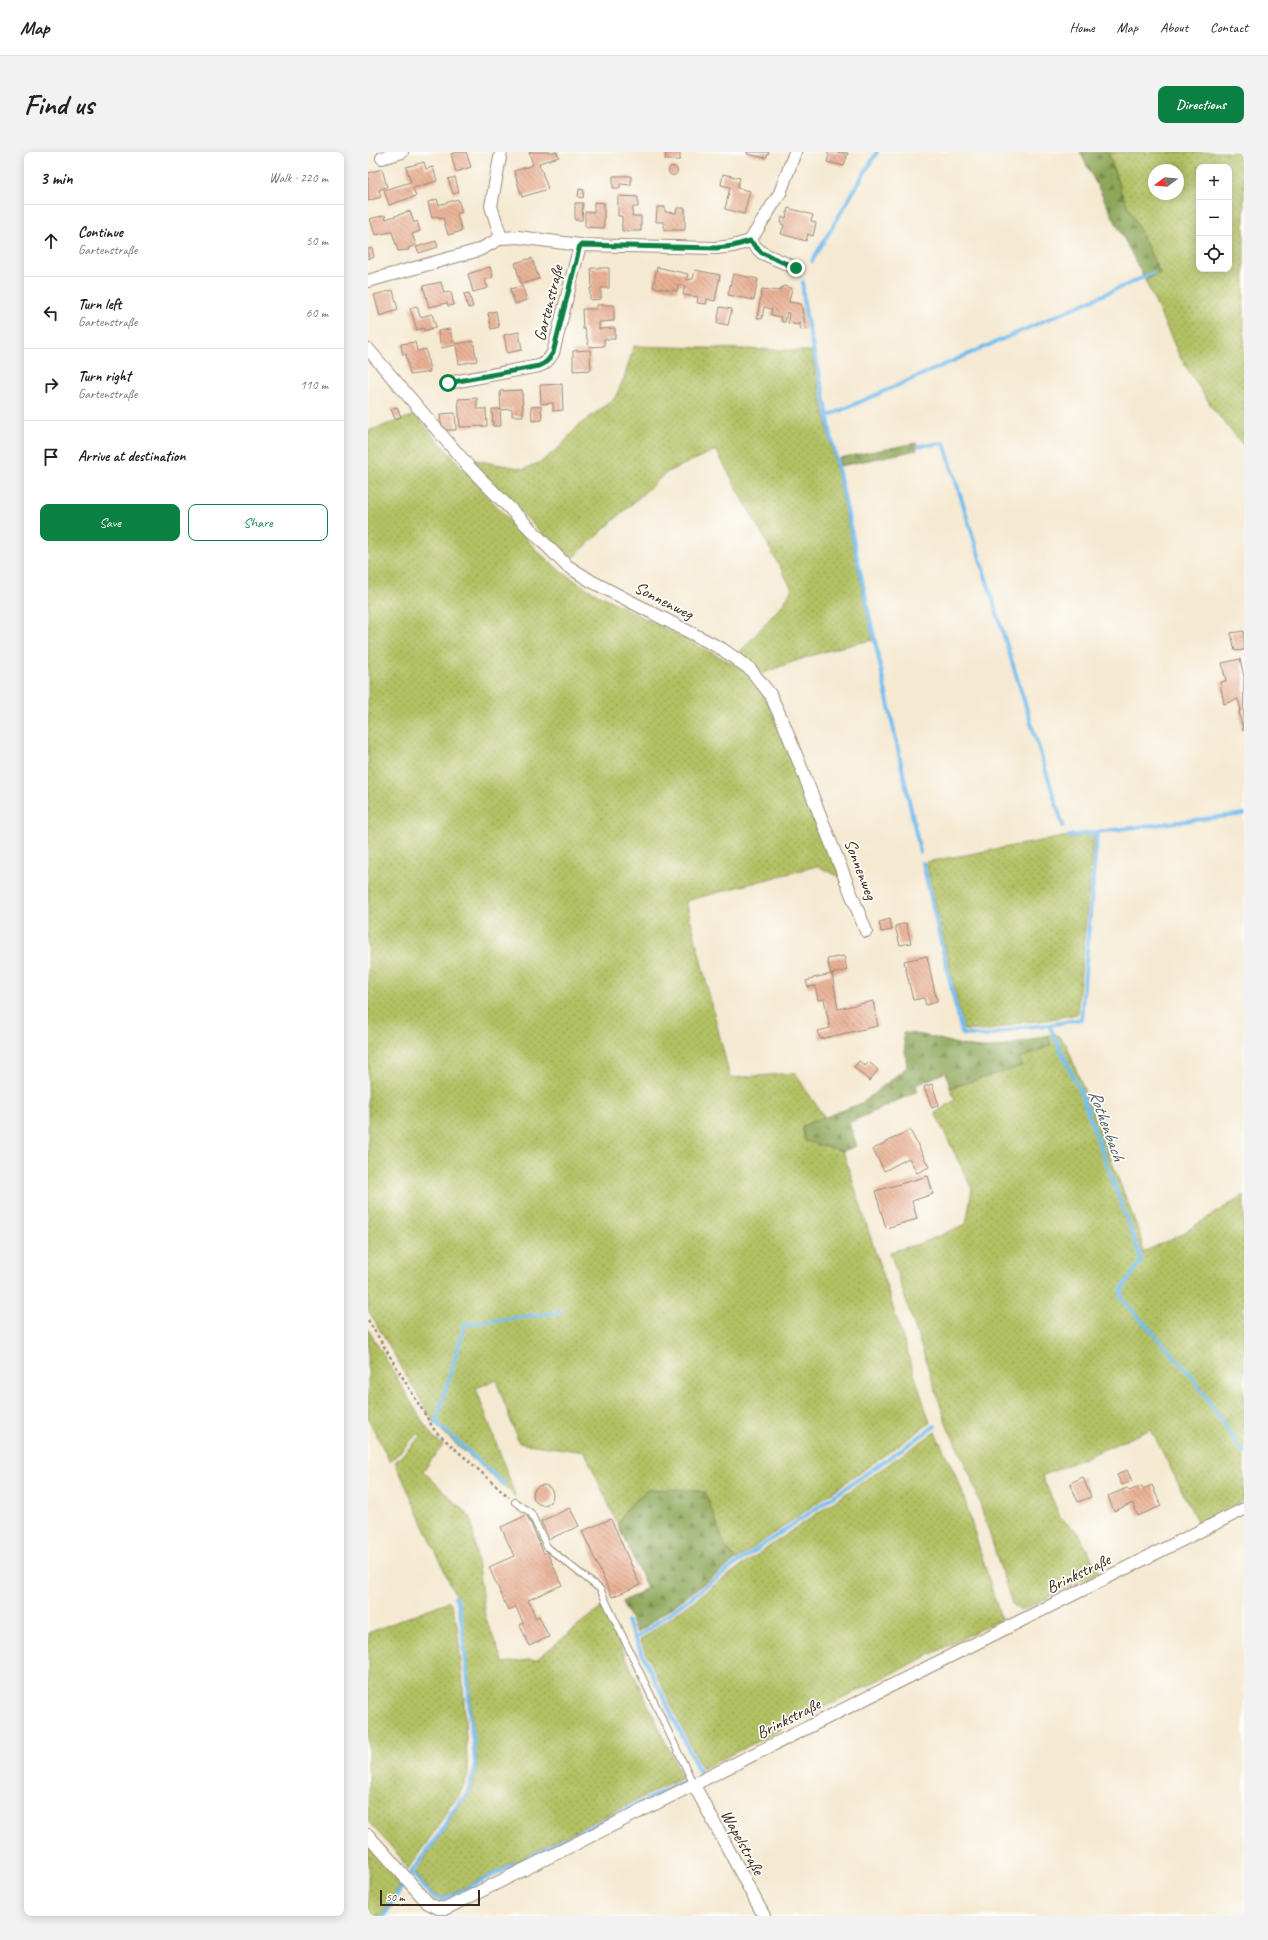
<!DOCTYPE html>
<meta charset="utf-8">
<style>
:root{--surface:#fff;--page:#f2f2f2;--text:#202124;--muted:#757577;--line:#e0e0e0;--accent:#0b8043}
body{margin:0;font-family:Caveat,sans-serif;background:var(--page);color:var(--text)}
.controls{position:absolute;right:12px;top:12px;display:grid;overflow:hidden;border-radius:8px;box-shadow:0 2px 10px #0003}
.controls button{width:36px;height:36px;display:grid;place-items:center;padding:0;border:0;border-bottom:1px solid var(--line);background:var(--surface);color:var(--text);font:20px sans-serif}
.compass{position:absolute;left:780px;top:12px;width:36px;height:36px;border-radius:50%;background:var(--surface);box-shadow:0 2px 10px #0003;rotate:254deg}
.scale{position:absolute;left:12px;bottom:10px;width:100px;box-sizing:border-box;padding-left:4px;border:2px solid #3b2a1e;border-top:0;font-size:11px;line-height:14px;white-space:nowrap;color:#3b2a1e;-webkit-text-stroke:3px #fdfcf7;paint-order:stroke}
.stop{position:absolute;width:12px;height:12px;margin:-9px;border:3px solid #0b8043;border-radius:50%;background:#fff}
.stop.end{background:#0b8043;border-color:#fff;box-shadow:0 1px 4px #0008}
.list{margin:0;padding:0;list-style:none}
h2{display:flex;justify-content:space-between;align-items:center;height:52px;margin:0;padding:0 16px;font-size:17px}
h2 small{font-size:13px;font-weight:400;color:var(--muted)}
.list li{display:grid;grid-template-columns:26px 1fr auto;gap:12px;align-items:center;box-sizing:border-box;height:72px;padding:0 16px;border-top:1px solid var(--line)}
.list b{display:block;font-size:15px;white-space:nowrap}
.list p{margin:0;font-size:13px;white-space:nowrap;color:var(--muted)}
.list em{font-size:13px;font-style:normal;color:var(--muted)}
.actions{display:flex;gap:8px;padding:12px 16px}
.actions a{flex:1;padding:9px 0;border:1px solid var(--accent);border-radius:8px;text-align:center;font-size:14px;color:var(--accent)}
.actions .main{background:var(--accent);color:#fff}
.icon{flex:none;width:22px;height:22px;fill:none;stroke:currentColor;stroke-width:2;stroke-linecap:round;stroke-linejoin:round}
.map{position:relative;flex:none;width:876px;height:1764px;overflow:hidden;border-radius:8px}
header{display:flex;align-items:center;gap:24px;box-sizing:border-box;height:56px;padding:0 20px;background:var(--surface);border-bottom:1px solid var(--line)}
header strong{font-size:19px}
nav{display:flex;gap:22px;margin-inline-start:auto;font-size:14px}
.intro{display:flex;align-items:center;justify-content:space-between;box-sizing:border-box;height:96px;padding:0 24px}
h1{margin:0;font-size:28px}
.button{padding:10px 18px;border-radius:8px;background:var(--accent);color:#fff;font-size:14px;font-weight:700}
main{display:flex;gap:24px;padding:0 24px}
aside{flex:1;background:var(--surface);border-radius:8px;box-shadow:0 2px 10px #0003}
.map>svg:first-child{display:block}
.grass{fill:url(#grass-dots);stroke:#767641;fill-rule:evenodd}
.forest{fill:url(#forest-firs);stroke:#64683c}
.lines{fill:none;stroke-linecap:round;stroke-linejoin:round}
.stream{stroke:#75beee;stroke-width:4}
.building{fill:url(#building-back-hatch)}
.service-casing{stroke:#988a78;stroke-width:8}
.minor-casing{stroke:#988a78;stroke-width:14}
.path{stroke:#988a78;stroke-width:2.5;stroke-dasharray:3 3;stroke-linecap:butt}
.service{stroke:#fff;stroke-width:6}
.minor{stroke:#fff;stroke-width:12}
.route{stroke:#0b8043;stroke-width:5}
.labels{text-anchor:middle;stroke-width:3.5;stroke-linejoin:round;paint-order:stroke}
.street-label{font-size:17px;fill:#3b2a1e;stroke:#fdfcf7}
.water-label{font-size:18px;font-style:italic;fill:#4f5e67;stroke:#fdfcf7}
</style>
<header>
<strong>Map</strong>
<nav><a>Home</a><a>Map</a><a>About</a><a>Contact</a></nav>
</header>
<div class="intro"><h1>Find us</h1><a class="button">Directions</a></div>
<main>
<aside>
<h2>3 min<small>Walk · 220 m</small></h2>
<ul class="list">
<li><svg class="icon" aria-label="ahead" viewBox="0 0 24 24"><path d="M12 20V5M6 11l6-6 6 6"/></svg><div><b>Continue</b><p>Gartenstraße</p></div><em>50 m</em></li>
<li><svg class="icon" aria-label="left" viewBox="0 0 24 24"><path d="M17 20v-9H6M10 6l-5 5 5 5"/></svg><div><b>Turn left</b><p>Gartenstraße</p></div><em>60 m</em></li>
<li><svg class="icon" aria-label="right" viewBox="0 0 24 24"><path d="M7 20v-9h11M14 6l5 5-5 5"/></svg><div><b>Turn right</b><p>Gartenstraße</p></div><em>110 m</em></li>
<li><svg class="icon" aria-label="arrive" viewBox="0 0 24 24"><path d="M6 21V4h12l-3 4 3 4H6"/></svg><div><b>Arrive at destination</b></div></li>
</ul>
<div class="actions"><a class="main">Save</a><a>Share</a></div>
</aside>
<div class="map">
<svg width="876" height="1764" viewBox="0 0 876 1764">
<defs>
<pattern id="grass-dots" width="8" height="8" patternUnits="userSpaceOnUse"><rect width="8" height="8" fill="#b2c164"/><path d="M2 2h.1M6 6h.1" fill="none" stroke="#929d52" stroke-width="1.8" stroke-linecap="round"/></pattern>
<pattern id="forest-firs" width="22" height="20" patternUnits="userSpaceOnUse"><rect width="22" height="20" fill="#8da75a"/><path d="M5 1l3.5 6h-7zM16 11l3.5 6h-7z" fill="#74884a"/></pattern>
<pattern id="building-back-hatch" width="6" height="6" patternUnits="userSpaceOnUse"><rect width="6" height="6" fill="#e9b094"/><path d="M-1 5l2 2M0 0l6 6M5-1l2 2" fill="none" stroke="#be8f78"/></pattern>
</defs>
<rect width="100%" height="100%" fill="#fdfcf7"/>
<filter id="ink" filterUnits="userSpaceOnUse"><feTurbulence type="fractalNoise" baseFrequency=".025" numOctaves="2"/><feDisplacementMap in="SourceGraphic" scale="8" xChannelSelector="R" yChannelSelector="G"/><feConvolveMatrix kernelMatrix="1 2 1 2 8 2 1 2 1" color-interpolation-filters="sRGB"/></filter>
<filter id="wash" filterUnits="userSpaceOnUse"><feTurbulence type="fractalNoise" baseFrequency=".012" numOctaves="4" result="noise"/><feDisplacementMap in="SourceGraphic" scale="16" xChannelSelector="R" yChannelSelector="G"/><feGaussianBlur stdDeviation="0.9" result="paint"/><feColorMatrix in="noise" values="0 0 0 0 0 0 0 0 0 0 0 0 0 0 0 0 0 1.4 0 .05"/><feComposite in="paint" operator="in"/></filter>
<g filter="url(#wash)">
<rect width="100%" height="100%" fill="#f5e9d2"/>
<!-- grass -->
<g class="grass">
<path d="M740 0H876V294L845 257 812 205 777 128 792 121 754 42ZM831 15H861V117H831ZM786 18H810V42H786Z"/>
<path d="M266 194 443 199 505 488C467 495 429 507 394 522L387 513 370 502 415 452 424 437 348 298 299 320 201 409 101 307 156 317 173 310 193 294 210 274 247 246 256 226Z"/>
<polygon points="47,263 169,399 195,421 220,437 379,519 398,546 474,726 449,714 318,749 362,926 427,921 456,965 434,974 437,988 475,999 562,1271 368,1408 357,1394 337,1340 258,1357 250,1373 217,1300 151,1291 128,1228 108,1236 148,1345 81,1286 65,1269 0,1158 0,279"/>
<polygon points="726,682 709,862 672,869 654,870 619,879 596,878 558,710 700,684 701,686"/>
<polygon points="688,882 698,892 774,1088 775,1100 812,1083 876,1043 876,1348 830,1371 783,1277 674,1324 693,1367 710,1380 731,1420 653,1459 644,1452 604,1327 579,1273 522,1100 557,1090 598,1072 604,1037 567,961 587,948 582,936 653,914 650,907 683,893 680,883"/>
<polygon points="0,1177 56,1272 66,1286 75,1293 55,1319 103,1366 117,1464 135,1511 169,1507 234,1455 314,1625 75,1746 65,1742 47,1721 78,1676 86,1660 102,1642 108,1622 109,1610 104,1572 102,1532 92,1453 27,1310 53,1284 50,1281 22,1310 0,1266"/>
<polygon points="567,1280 592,1333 633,1467 334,1617 272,1488 373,1414"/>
<polygon points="81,1449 84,1453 89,1472 95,1533 100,1624 90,1646 81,1654 71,1673 39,1718 33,1706 0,1669 0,1481"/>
<polygon points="6,1695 35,1729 14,1764 0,1764 0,1696"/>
</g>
<!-- forest -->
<g class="forest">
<polygon points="712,0 740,0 754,42 792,121 777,128"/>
<polygon points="548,291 549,298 472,314 471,306"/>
<path d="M535 881C559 881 580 891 604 895 630 899 656 889 680 883L683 893 651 907 654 914 582 936 578 920 548 933 550 939 481 971 489 994 475 999 437 989 434 974 494 951 539 915Z"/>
<polygon points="310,1337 337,1340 357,1394 368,1408 269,1481 254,1450 279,1436 250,1373 258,1357 279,1338"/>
</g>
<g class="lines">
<!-- stream -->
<g class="stream">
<polyline points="444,109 509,0"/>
<path d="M435 130C434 145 437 158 440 173 447 208 458 243 462 279L552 700"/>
<polyline points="460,264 785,121"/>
<polyline points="551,294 576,291 695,674"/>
<polyline points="729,680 876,662"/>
<polyline points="555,711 594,882 619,884 655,875 681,873 712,939 773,1106 772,1111 754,1137 753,1142 755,1148 825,1225 872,1297 876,1300"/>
<polyline points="681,873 713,867 729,680 701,684"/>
<polyline points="136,1332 68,1270 97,1172 194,1160"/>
<polyline points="259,1470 332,1621"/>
<polyline points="267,1487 372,1409 567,1274"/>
<polyline points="43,1720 64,1745 75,1748 314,1630"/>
<polyline points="42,1722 76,1675 84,1659 99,1642 105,1623 107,1611 105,1587 102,1572 100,1532 94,1472 90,1450 87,1445"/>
<polyline points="16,1764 35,1733"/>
</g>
</g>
<g id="blocks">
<!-- building -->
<g class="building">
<polygon points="89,0 98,0 103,15 88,20 83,2"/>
<polygon points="161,0 189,0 191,5 171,11 180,37 154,45 146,19 165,13"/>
<polygon points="298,0 312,0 312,8 297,8"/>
<polygon points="379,0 401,0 398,6 379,2"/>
<polygon points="459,0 480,1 476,14 459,10 461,3"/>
<polygon points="56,10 58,17 65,15 69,29 45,36 48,44 21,53 16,38 43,30 38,15"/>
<circle cx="305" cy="19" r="4.5"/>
<polygon points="14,17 19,35 11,38 13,45 0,49 0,21"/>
<polygon points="355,22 372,26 369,36 382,39 376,62 357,57 362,35 353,33"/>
<polygon points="245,24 263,24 263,33 252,32 252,36 245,36"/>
<polygon points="87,25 91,40 85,42 80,27"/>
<polygon points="211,37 216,38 215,46 210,45"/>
<polygon points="250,44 270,45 270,55 265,55 264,64 273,64 273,79 254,79 254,64 250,64"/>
<polygon points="69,47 71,53 90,47 94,60 89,62 94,79 80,83 75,66 71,67 71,64 64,66 60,50"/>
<polygon points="226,50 236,51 236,76 217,75 217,60 226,60"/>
<polygon points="207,51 215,51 214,68 207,68"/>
<polygon points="289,55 297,55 297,60 308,61 309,56 317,56 317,78 296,78 296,70 288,70"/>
<polygon points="420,56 445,63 443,69 448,71 445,84 440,82 438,89 413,82 416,73 413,72 414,65 418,66"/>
<polygon points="42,59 46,71 49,69 52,79 44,82 48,93 40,96 41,98 30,99 24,80 7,83 2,67 17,63 18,67"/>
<polygon points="68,89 70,95 51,101 48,95"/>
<polygon points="4,96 6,105 0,107 0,97"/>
<polygon points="164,106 171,127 153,132 147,111"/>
<polygon points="122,115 125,125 117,128 120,136 105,140 100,122"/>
<polygon points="289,115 320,122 318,128 325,127 327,118 352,123 347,149 339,147 338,152 329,151 330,145 315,143 317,134 310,133 309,139 285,135"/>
<polygon points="223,116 241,116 241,136 233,136 233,147 222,148 222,136 224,136"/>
<polygon points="365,122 390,127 386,148 360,143"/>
<polygon points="73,130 76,141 83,140 86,153 80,154 79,151 61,155 55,134"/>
<polygon points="154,134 159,148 147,152 142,137"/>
<polygon points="415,134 424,136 421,150 433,152 438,177 433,178 431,170 431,173 420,171 421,161 419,160 417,170 414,170 413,165 403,163 404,157 396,155 394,167 389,166 394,137 411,139"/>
<polygon points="25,138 30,158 12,164 6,143"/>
<polygon points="101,141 105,155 100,156 96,142"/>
<polygon points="229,153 246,153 246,169 231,170 231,177 247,176 247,187 236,187 236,194 221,195 217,177 215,177 214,157 229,157"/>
<polygon points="49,154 52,165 64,162 68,175 56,179 55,176 49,178 42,156"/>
<polygon points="352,155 364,157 360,173 349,171"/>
<polygon points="128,159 131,175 123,177 120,161"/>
<polygon points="82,177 84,188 88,192 105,189 109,209 91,212 88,193 73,196 70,179"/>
<polygon points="151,180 154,198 139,201 136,183"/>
<polygon points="47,190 49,199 58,197 62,220 42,223 38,202 35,203 33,192"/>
<polygon points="222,198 223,218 205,219 205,199"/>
<polygon points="194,232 195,258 185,259 185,251 173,252 172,233"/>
<polygon points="154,238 155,264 144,264 144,257 133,258 132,239"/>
<polygon points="109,246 109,257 118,257 119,274 92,275 90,247"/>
<polygon points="173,254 174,268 164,269 163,255"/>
<polygon points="29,255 33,265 27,267 23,257"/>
<polygon points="124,257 132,257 133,274 125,274"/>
<polygon points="87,261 88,278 78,278 73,272 72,262"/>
<polygon points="876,479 876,498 867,499 863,481"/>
<polygon points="872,507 876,525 875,579 871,558 873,558 870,547 856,552 852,530 858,529 854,511"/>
<polygon points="522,767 524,778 513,780 511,770"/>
<polygon points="538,771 543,791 532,793 527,774"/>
<polygon points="476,804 479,818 463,822 459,807"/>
<polygon points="559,804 569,850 558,853 556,846 545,848 536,809"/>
<polygon points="464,822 470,857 505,849 510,874 452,887 450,879 462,876 456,847 450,848 447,834 440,835 438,829 445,827 445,826"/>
<polygon points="491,909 497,914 501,910 510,918 501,929 486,915"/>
<polygon points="564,932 571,953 564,956 556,935"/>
<polygon points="542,978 561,1015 549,1021 541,1006 516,1019 505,997"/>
<polygon points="560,1024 565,1042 544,1049 549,1067 518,1076 507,1039"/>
<polygon points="759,1318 764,1329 754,1333 749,1323"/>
<polygon points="715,1325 723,1345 710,1350 702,1331"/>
<circle cx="175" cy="1343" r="10"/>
<polygon points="784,1333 793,1354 770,1364 765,1351 746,1359 740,1344 759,1336 761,1339 774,1334 775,1337"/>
<polygon points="202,1356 211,1374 181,1387 173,1369"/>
<polygon points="159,1363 176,1402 179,1400 194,1433 160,1448 168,1466 171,1464 181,1485 161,1494 152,1473 155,1471 148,1455 140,1458 121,1415 146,1404 133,1375"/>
<polygon points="243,1367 272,1433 244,1445 214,1379"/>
</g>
</g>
</g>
<g filter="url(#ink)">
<use href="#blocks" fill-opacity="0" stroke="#988a78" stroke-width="1"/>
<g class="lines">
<defs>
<polyline id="service" points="147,1350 163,1361 179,1395 232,1437 326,1633"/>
<g id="minor">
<polyline points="14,6 34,0"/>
<polyline points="133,86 150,85 212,93 348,96 365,94 382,89 412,41 427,0"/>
<polyline points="382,89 394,101 428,116"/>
<polyline points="0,129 111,98 133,86 123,54 133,0"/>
<polyline points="0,197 101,315 198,413 223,429 354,497 382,517 402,542 415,570 498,779"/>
<path d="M80 231 171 214C178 212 181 207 185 201L212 93"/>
<polyline points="326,1633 396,1764"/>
<polyline points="0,1683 60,1751 70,1756 79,1756 876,1357"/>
</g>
</defs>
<!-- service casing -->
<use href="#service" class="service-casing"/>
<!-- minor casing -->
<use href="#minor" class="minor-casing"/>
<!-- path -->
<polyline class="path" points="0,1168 67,1279 141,1345"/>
<!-- service -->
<use href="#service" class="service"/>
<!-- minor -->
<use href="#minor" class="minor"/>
</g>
</g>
<g class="lines" filter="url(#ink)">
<!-- route -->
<path class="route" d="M80 231 171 214C178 212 181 207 185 201L212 93 348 96 365 94 382 89 394 101 428 116"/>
</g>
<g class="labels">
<!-- street labels -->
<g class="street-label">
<text transform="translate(180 151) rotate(-76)" y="6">Gartenstraße</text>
<text transform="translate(296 448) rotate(27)" y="6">Sonnenweg</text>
<text transform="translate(493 717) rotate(69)" y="6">Sonnenweg</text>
<text transform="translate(710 1421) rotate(-26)" y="6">Brinkstraße</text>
<text transform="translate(420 1566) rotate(-27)" y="6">Brinkstraße</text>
<text transform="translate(375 1690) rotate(61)" y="6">Wapelstraße</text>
</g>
<!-- water labels -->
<g class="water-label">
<text transform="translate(739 973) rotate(70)" y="6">Rothenbach</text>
</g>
</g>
</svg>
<div class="controls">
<button>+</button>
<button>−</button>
<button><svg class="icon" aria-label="locate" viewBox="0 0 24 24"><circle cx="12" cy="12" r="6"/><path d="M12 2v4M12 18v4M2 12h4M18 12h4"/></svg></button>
</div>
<svg class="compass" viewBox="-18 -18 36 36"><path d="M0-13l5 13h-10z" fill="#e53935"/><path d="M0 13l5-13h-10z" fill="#757577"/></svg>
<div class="scale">50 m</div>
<div class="stop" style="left:80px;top:231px"></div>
<div class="stop end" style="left:428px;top:116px"></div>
</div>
</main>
